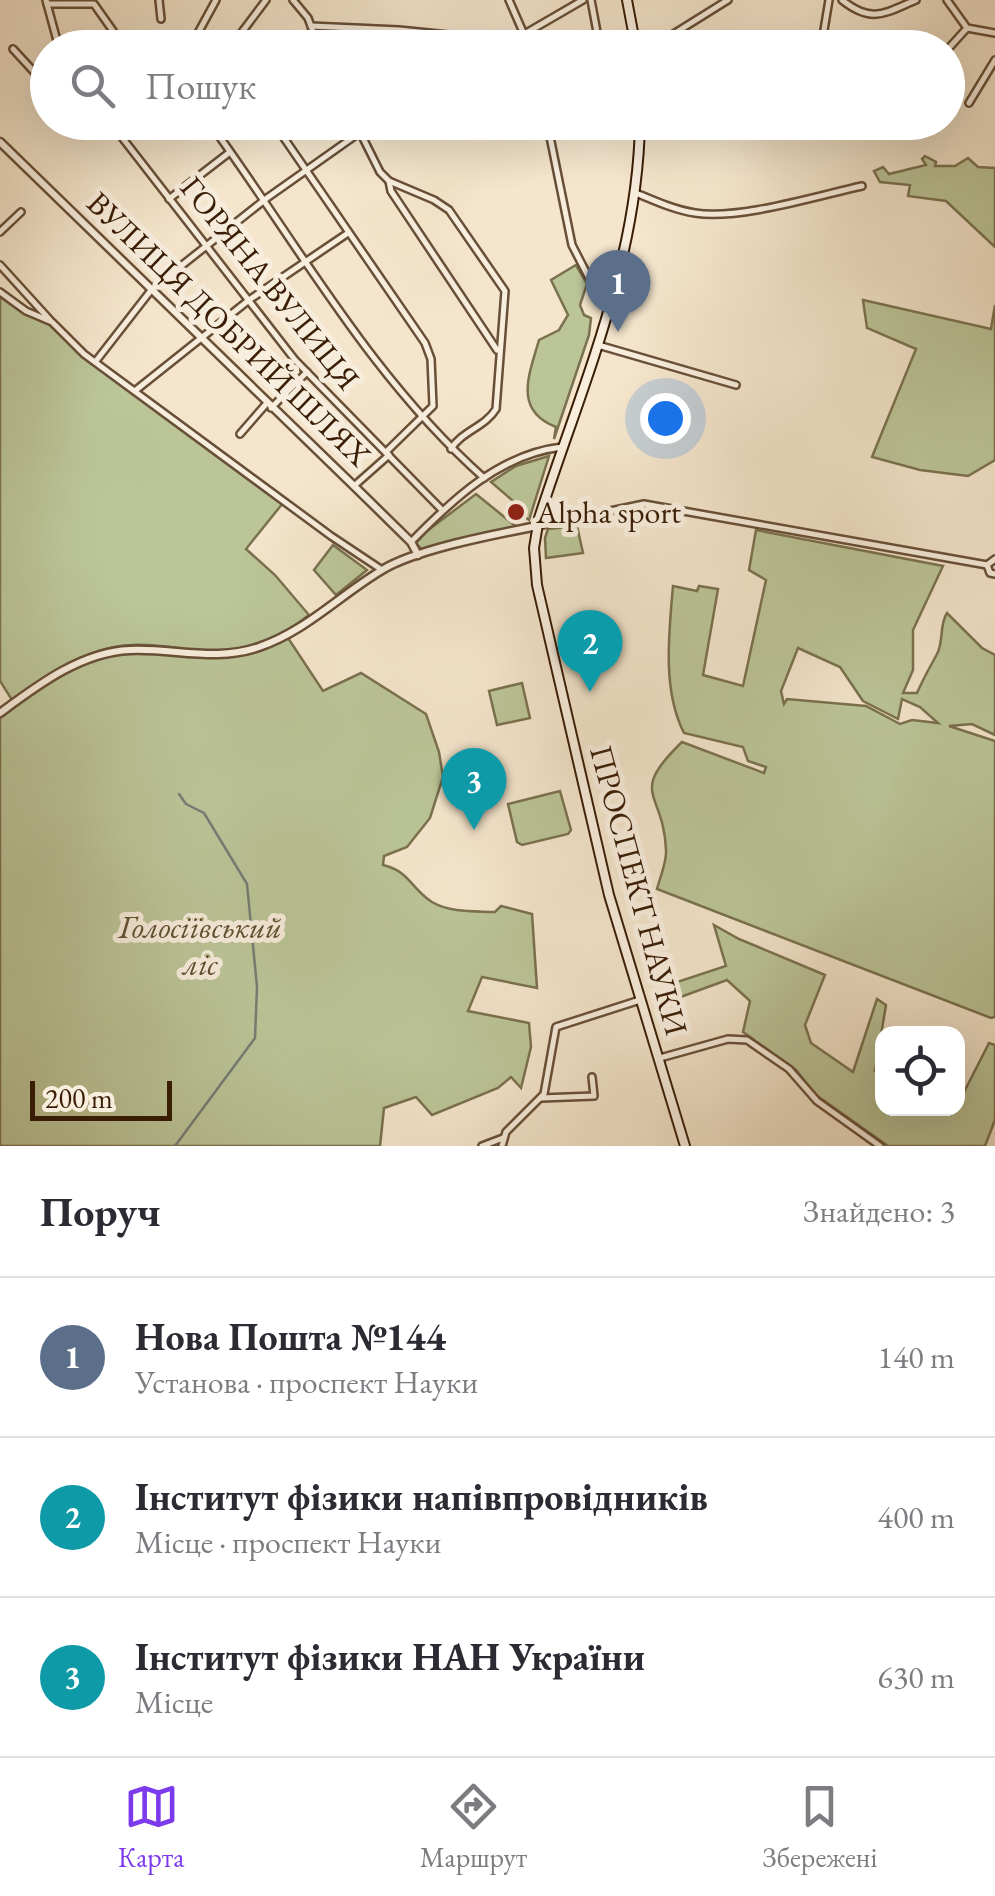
<!DOCTYPE html>
<html lang="uk">
<meta charset="utf-8">
<style>
:root{--surface:#fff;--page:#f2f2f3;--text:#2b2b33;--muted:#7c7c81;--line:#e1e1e2;--accent:#7c3aed}
body{margin:0;font-family:"EB Garamond",serif;background:var(--page);color:var(--text)}
.controls{position:absolute;right:30px;bottom:30px;display:grid;overflow:hidden;border-radius:20px;box-shadow:0 10px 40px #0002}
.controls button{width:90px;height:90px;display:grid;place-items:center;padding:0;border:0;border-bottom:2px solid var(--line);background:var(--surface);color:var(--text);font:50px sans-serif}
.scale{position:absolute;left:30px;bottom:25px;width:142px;box-sizing:border-box;padding-left:10px;border:5px solid #391d05;border-top:0;font-size:28px;line-height:35px;white-space:nowrap;color:#391d05;-webkit-text-stroke:8px #f8eede;paint-order:stroke}
.you{position:absolute;left:665px;top:418px;width:35px;height:35px;margin:-25px;border:8px solid #fff;border-radius:50%;background:#1a73e8;box-shadow:0 0 0 15px #1a73e833}
.badge{display:grid;place-items:center;width:65px;height:65px;border-radius:50%;background:var(--accent);color:#fff;font-size:32px;font-weight:700}
.pin{position:absolute;translate:-50% -82px;filter:drop-shadow(0 2px 5px #0008)}
.pin::after{content:'';position:absolute;top:52px;width:35px;height:30px;background:inherit;clip-path:polygon(0 0,100% 0,50% 100%)}
.list{margin:0;padding:0;list-style:none}
h2{display:flex;justify-content:space-between;align-items:center;height:130px;margin:0;padding:0 40px;font-size:42px}
h2 small{font-size:32px;font-weight:400;color:var(--muted)}
.list li{display:grid;grid-template-columns:65px 1fr auto;gap:30px;align-items:center;box-sizing:border-box;height:160px;padding:0 40px;border-top:2px solid var(--line)}
.list b{display:block;font-size:38px;white-space:nowrap}
.list p{margin:0;font-size:32px;white-space:nowrap;color:var(--muted)}
.list em{font-size:32px;font-style:normal;color:var(--muted)}
.icon{flex:none;width:55px;height:55px;fill:none;stroke:currentColor;stroke-width:2;stroke-linecap:round;stroke-linejoin:round}
.map{position:relative;flex:none;width:995px;height:1146px;overflow:hidden}
.search{position:absolute;background:var(--surface);box-shadow:0 10px 40px #0002;left:30px;right:30px;top:30px;height:110px;display:flex;align-items:center;gap:25px;box-sizing:border-box;padding:0 35px;border-radius:55px;color:var(--muted);font-size:38px}
.sheet{height:610px;background:var(--surface)}
nav{display:flex;justify-content:space-around;align-items:center;box-sizing:border-box;height:140px;border-top:2px solid var(--line);background:var(--surface);font-size:28px;color:var(--muted)}
nav a{display:grid;justify-items:center;gap:5px}
nav .on{color:var(--accent)}
.map>svg:first-child{display:block}
.green{fill:#bbc598;stroke:#7a714e;stroke-width:2.5;fill-rule:evenodd}
.lines{fill:none;stroke-linecap:round;stroke-linejoin:round}
.stream{stroke:#767d76;stroke-width:2.5}
.minor-casing{stroke:#684f37;stroke-width:10}
.tertiary-casing{stroke:#684f37;stroke-width:11}
.secondary-casing{stroke:#391d05;stroke-width:12}
.minor{stroke:#f8eede;stroke-width:5}
.tertiary{stroke:#f8eede;stroke-width:6}
.secondary{stroke:#f8eede;stroke-width:8}
.poi-dot{fill:#8f2418;stroke:#f8eede;stroke-width:4}
.labels{text-anchor:middle;stroke-width:10;stroke-linejoin:round;paint-order:stroke}
.street-label{font-size:32px;fill:#391d05;stroke:#f8eede}
.poi-label{font-size:32px;fill:#391d05;stroke:#f8eede;text-anchor:start}
.park-label{font-size:32px;font-style:italic;fill:#604f31;stroke:#f8eede}
</style>
<div class="map">
<svg width="995" height="1146" viewBox="0 0 995 1146">
<rect width="100%" height="100%" fill="#f4e5cc"/>
<filter id="stains"><feTurbulence type="fractalNoise" baseFrequency=".002" numOctaves="4"/><feColorMatrix values="0 0 0 0 .2 0 0 0 0 .09 0 0 0 0 .02 0 0 0 .5 -.17"/></filter>
<radialGradient id="worn" r=".72"><stop offset=".6" stop-color="#630" stop-opacity="0"/><stop offset="1" stop-color="#630" stop-opacity=".3"/></radialGradient>
<!-- green -->
<g class="green">
<polygon points="925,156 936,162 935,166 955,166 968,158 978,167 995,168 995,247 946,201 908,196 910,185 880,182 874,171 883,167 889,174 926,165 922,159"/>
<path d="M576 265 587 284 580 305 584 315 591 318 589 335 554 439 556 427C513 410 529 375 539 340L559 330 568 315 551 280Z"/>
<path d="M0 294 45 321 84 356 283 503 246 549 275 575 309 615C284 635 249 652 216 652 188 651 159 643 131 645 87 647 46 675 12 700L0 681Z"/>
<polygon points="863,300 991,329 995,305 995,460 968,476 920,470 872,457 916,349 867,328"/>
<polygon points="549,456 529,520 525,517 526,512 491,482 516,466"/>
<polygon points="476,494 518,528 422,550 416,543 427,531"/>
<polygon points="577,526 583,553 546,558 545,538 548,529"/>
<path d="M756 530 943 566 913 630V670L903 693H917C923 679 930 667 937 654 944 641 939 625 947 613L982 648 995 655V735L972 724 949 726 995 741V1017L991 1018 657 889C660 877 667 862 666 850 664 791 627 795 682 742L764 773 766 767 748 761 743 747 684 733C662 690 669 633 673 586L697 591 699 586 718 589 703 675 743 686 766 580 749 570ZM798 648 840 667 863 701 898 719 902 699 920 707 938 723 912 720 900 724 866 706 787 699 784 704 781 691Z"/>
<polygon points="333,545 367,570 336,595 314,570"/>
<path d="M288 638 323 691 361 673 426 714 439 752 443 777 430 818 407 847 384 856 383 865C411 872 410 888 432 902 451 913 474 911 495 912L501 906 532 914 537 988 482 977 468 1011 529 1023 531 1047 521 1088 511 1077 498 1088 432 1115 416 1097 384 1108 380 1146H0V715L62 673 97 659 127 651 221 657Z"/>
<polygon points="522,683 530,718 497,725 489,691"/>
<polygon points="560,791 571,830 568,834 522,845 517,842 508,804"/>
<polygon points="714,925 739,939 825,975 805,1025 811,1043 853,1072 877,999 886,1005 875,1071 882,1074 882,1108 958,1108 958,1097 961,1098 989,1043 995,1045 995,1120 985,1146 888,1146 816,1095 796,1070 743,1032 750,1001 727,980 675,999 671,984 726,966"/>
</g>
<g class="lines">
<!-- stream -->
<polyline class="stream" points="175,1146 255,1038 257,987 247,884 204,813 186,804 179,794"/>
<defs>
<g id="minor">
<polyline points="46,0 59,48"/>
<polyline points="159,0 161,19"/>
<polyline points="293,0 308,18 319,48"/>
<polyline points="509,0 530,48"/>
<polyline points="591,0 600,48"/>
<path d="M842 0C872 24 885 13 916 0"/>
<polyline points="947,0 967,28 995,33"/>
<polyline points="47,4 94,4 125,48"/>
<polyline points="311,26 399,30 498,40 521,36 583,0"/>
<polyline points="200,48 198,33 216,0"/>
<polyline points="203,48 213,48"/>
<polyline points="230,48 266,0"/>
<polyline points="376,48 385,42"/>
<polyline points="439,48 446,35"/>
<polyline points="651,48 728,0"/>
<polyline points="825,48 824,30 829,0"/>
<polyline points="13,49 48,87"/>
<polyline points="948,49 967,28"/>
<polyline points="969,103 995,60"/>
<polyline points="110,122 295,360 442,510"/>
<path d="M209 122C298 244 370 377 484 478"/>
<polyline points="273,122 425,343 431,359 433,406 387,451"/>
<path d="M355 122 380 172 389 181 434 200 449 210 505 291 496 409C485 427 462 431 451 449"/>
<polyline points="547,122 572,245 588,276 615,285"/>
<polyline points="437,131 479,122"/>
<polyline points="389,181 391,191 497,350"/>
<path d="M636 193C655 201 675 210 695 213 740 220 816 196 862 186"/>
<polyline points="169,199 230,152"/>
<polyline points="0,232 21,212"/>
<polyline points="0,265 50,320"/>
<polyline points="0,292 26,311 52,322 84,354 331,536 382,570"/>
<polyline points="598,345 736,385"/>
<polyline points="96,361 152,289 267,198 359,133"/>
<polyline points="136,390 249,300 348,233"/>
<polyline points="271,408 307,372"/>
<polyline points="240,434 267,403"/>
<polyline points="354,486 389,455"/>
<polyline points="537,526 644,504 987,565"/>
<path d="M411 542C452 500 500 454 562 447"/>
<polyline points="987,565 990,573 995,574"/>
<polyline points="987,565 995,559"/>
<polyline points="660,1058 728,1039 747,1040 789,1069 817,1101 880,1146"/>
<polyline points="541,1098 594,1096 592,1077"/>
<polyline points="482,1146 503,1138"/>
<polyline points="502,1146 506,1132 544,1094 556,1027 640,1000"/>
</g>
<g id="tertiary">
<polyline points="0,142 354,486 411,542 418,555"/>
<path d="M0 713C38 685 81 652 130 650 174 648 216 662 259 647 306 631 340 595 382 570 416 549 497 534 537 526"/>
</g>
<g id="secondary">
<polyline points="627,0 636,48"/>
<path d="M640 122C638 262 581 388 539 518L534 548 537 585 609 895 685 1146"/>
</g>
</defs>
<!-- minor casing -->
<use href="#minor" class="minor-casing"/>
<!-- tertiary casing -->
<use href="#tertiary" class="tertiary-casing"/>
<!-- secondary casing -->
<use href="#secondary" class="secondary-casing"/>
<!-- minor -->
<use href="#minor" class="minor"/>
<!-- tertiary -->
<use href="#tertiary" class="tertiary"/>
<!-- secondary -->
<use href="#secondary" class="secondary"/>
</g>
<!-- markers -->
<circle class="poi-dot" cx="516" cy="512" r="10"/>
<g class="labels">
<!-- street labels -->
<g class="street-label">
<text transform="translate(270 283) rotate(51)" y="11">ГОРЯНА ВУЛИЦЯ</text>
<text transform="translate(229 329) rotate(44)" y="11">ВУЛИЦЯ ДОБРИЙ ШЛЯХ</text>
<text transform="translate(639 890) rotate(75)" y="11">ПРОСПЕКТ НАУКИ</text>
</g>
<!-- poi labels -->
<g class="poi-label">
<text x="536" y="523">Alpha sport</text>
</g>
<!-- park labels -->
<g class="park-label">
<text x="200" y="938">Голосіївський<tspan x="200" dy="37">ліс</tspan></text>
</g>
</g>
<rect width="100%" height="100%" filter="url(#stains)"/>
<rect width="100%" height="100%" fill="url(#worn)"/>
</svg>
<div class="controls">
<button><svg class="icon" aria-label="locate" viewBox="0 0 24 24"><circle cx="12" cy="12" r="6"/><path d="M12 2v4M12 18v4M2 12h4M18 12h4"/></svg></button>
</div>
<div class="scale">200 m</div>
<div class="you"></div>
<div class="pin badge" style="left:618px;top:332px;background:#5c6f8a">1</div>
<div class="pin badge" style="left:590px;top:692px;background:#0f9aa8">2</div>
<div class="pin badge" style="left:474px;top:830px;background:#0f9aa8">3</div>
<div class="search"><svg class="icon" aria-label="search" viewBox="0 0 24 24"><circle cx="10" cy="10" r="6"/><path d="M15 15l6 6"/></svg>Пошук</div>
</div>
<section class="sheet">
<h2>Поруч<small>Знайдено: 3</small></h2>
<ul class="list">
<li><span class="badge" style="background:#5c6f8a">1</span><div><b>Нова Пошта №144</b><p>Установа · проспект Науки</p></div><em>140 m</em></li>
<li><span class="badge" style="background:#0f9aa8">2</span><div><b>Інститут фізики напівпровідників</b><p>Місце · проспект Науки</p></div><em>400 m</em></li>
<li><span class="badge" style="background:#0f9aa8">3</span><div><b>Інститут фізики НАН України</b><p>Місце</p></div><em>630 m</em></li>
</ul>
</section>
<nav>
<a class="on"><svg class="icon" aria-label="map" viewBox="0 0 24 24"><path d="M3 6l6-2 6 2 6-2v14l-6 2-6-2-6 2zM9 4v14M15 6v14"/></svg>Карта</a>
<a><svg class="icon" aria-label="directions" viewBox="0 0 24 24"><path d="M12 3l9 9-9 9-9-9zM9 14v-3h6M13 9l2 2-2 2"/></svg>Маршрут</a>
<a><svg class="icon" aria-label="saved" viewBox="0 0 24 24"><path d="M7 4h10v16l-5-4-5 4z"/></svg>Збережені</a>
</nav>
